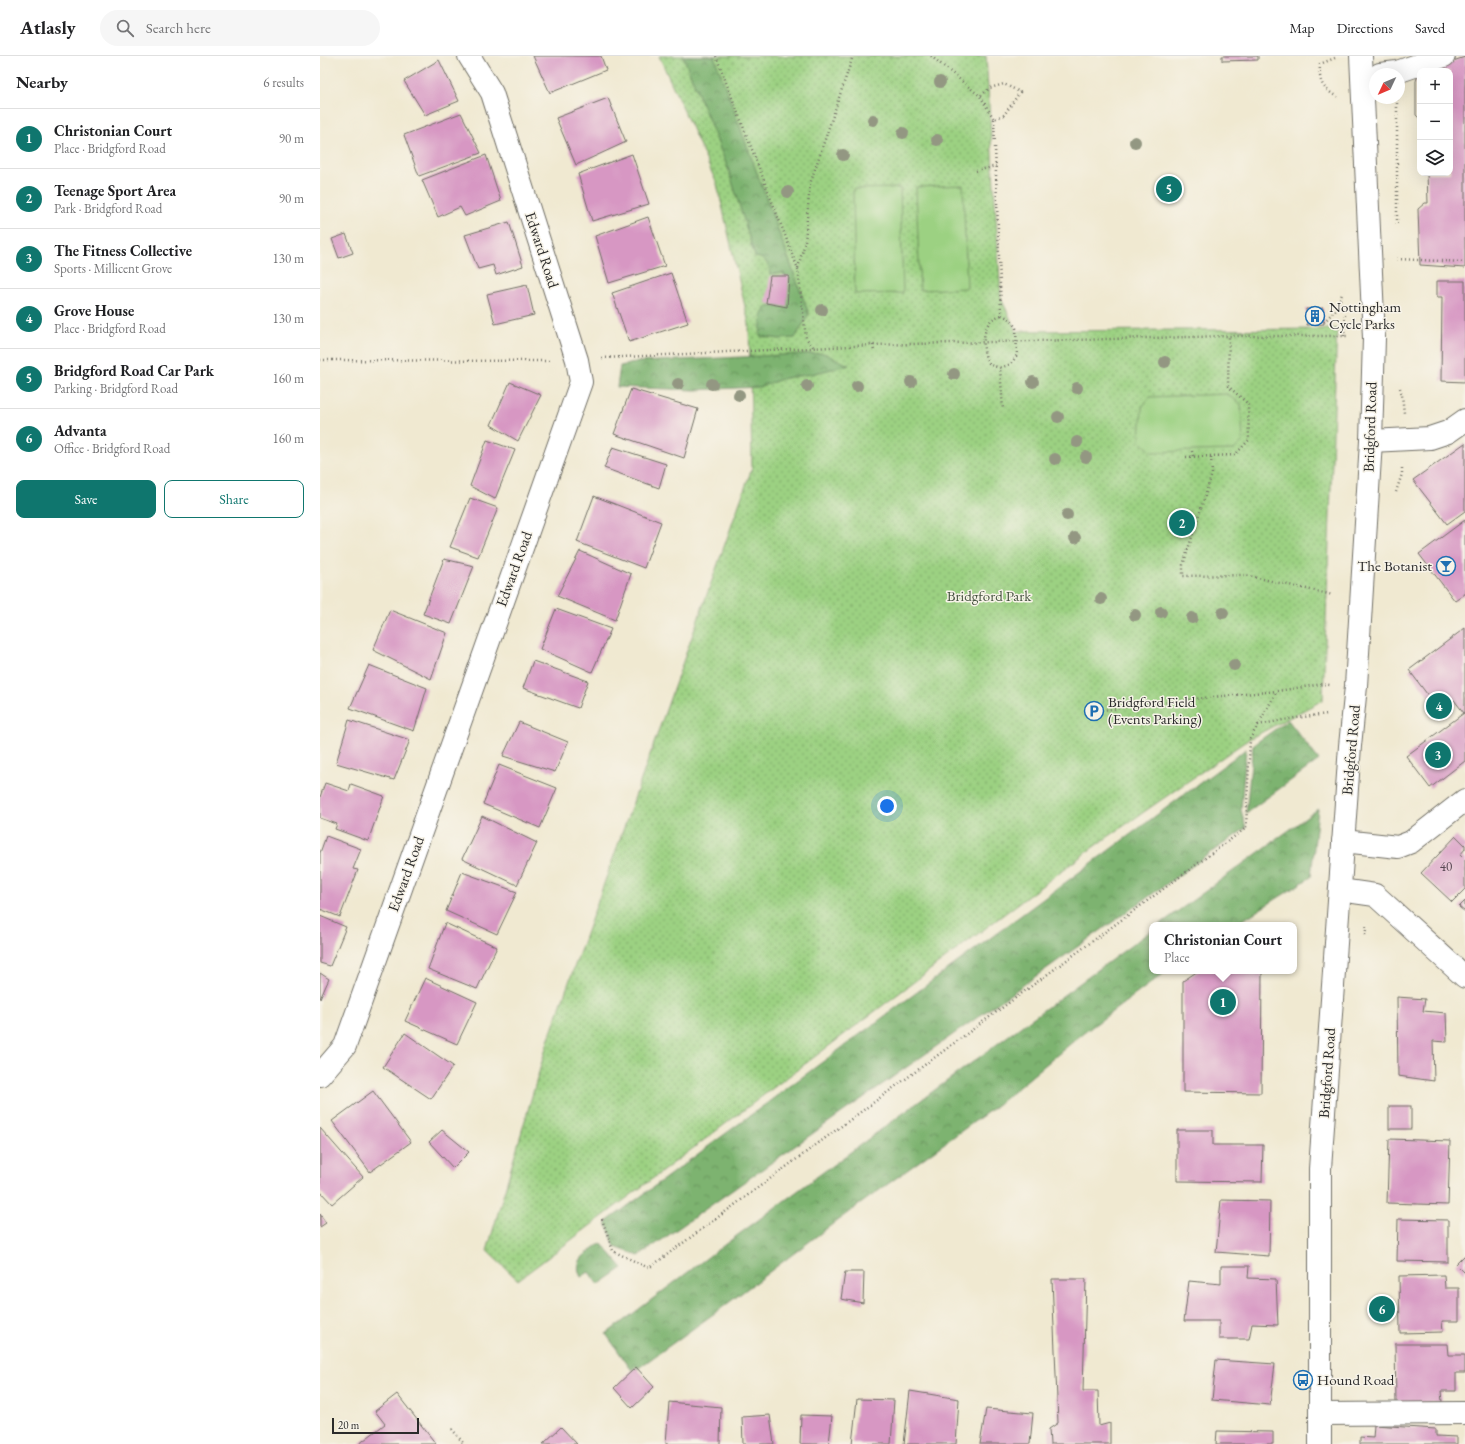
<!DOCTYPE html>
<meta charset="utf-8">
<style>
:root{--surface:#fff;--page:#f6f6f6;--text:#202124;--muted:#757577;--line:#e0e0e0;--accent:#0f766e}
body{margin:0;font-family:"EB Garamond",serif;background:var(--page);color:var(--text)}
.controls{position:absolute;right:12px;top:12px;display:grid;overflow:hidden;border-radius:8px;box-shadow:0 4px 16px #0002}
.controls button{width:36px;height:36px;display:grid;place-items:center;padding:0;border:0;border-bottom:1px solid var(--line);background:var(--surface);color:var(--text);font:20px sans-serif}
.compass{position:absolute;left:1049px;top:12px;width:36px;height:36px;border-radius:50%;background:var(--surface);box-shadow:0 4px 16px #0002;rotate:226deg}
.scale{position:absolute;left:12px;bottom:10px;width:87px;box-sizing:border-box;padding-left:4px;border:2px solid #2b2b2b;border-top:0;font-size:11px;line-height:14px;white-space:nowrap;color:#2b2b2b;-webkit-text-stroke:3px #f7f3e8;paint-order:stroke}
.you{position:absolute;left:567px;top:750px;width:14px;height:14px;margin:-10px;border:3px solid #fff;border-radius:50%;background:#1a73e8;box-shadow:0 0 0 6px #1a73e833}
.badge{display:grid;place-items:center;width:26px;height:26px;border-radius:50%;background:var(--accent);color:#fff;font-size:13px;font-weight:700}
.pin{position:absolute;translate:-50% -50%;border:2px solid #fff;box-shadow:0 1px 4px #0006}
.popup{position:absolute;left:829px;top:866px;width:148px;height:52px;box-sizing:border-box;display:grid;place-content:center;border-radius:8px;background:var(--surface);filter:drop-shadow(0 1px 3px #0005);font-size:13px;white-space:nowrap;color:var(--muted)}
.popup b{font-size:15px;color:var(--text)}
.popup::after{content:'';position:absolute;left:50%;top:100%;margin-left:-8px;border:8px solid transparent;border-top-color:var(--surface)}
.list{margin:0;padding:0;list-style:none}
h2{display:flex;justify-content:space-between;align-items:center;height:52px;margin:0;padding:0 16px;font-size:17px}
h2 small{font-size:13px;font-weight:400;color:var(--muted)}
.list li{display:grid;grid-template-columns:26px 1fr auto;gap:12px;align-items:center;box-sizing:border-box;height:60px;padding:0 16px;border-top:1px solid var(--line)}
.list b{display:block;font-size:15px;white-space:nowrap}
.list p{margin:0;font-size:13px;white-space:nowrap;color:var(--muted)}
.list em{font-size:13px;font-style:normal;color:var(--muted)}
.actions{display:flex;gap:8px;padding:12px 16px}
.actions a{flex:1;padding:9px 0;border:1px solid var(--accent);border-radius:8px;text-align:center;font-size:14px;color:var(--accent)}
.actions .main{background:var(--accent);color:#fff}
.icon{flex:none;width:22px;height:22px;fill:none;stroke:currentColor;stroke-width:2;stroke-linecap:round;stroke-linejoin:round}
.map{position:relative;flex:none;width:1145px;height:1388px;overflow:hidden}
header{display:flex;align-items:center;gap:24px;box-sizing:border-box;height:56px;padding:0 20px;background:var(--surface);border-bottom:1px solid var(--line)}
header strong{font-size:19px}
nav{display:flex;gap:22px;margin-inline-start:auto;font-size:14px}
.search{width:280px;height:36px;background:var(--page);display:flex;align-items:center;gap:10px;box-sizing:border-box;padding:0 14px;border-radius:22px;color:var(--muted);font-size:15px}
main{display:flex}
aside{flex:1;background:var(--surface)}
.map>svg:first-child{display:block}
.grass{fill:url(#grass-dots);stroke:#647e56}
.forest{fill:url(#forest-crowns);stroke:#546f4e}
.garden{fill:#9cd182;stroke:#647e56}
.building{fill:#d797c3}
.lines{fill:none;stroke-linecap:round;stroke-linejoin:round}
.minor-casing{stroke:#706e65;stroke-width:24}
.path{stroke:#706e65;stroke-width:2.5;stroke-dasharray:1 3;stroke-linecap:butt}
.minor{stroke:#fff;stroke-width:22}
.tree{fill:#939782}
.labels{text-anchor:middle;stroke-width:3;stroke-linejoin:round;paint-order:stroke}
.number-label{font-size:13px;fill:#564651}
.street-label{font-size:15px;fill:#2b2b2b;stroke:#f7f3e8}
.poi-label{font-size:15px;fill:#2b2b2b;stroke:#f7f3e8;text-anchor:start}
.park-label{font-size:15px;fill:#475441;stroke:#f7f3e8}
</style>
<header>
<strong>Atlasly</strong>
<div class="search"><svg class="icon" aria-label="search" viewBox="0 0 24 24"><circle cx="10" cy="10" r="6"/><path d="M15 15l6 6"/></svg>Search here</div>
<nav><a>Map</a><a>Directions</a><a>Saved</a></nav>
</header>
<main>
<aside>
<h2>Nearby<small>6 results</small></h2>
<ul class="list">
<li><span class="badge">1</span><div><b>Christonian Court</b><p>Place · Bridgford Road</p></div><em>90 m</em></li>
<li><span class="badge">2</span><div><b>Teenage Sport Area</b><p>Park · Bridgford Road</p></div><em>90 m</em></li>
<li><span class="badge">3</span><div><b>The Fitness Collective</b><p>Sports · Millicent Grove</p></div><em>130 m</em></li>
<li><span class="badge">4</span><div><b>Grove House</b><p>Place · Bridgford Road</p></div><em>130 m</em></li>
<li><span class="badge">5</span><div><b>Bridgford Road Car Park</b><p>Parking · Bridgford Road</p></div><em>160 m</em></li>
<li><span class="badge">6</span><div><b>Advanta</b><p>Office · Bridgford Road</p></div><em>160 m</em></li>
</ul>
<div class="actions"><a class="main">Save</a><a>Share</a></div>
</aside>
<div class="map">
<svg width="1145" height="1388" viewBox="0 0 1145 1388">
<defs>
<pattern id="grass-dots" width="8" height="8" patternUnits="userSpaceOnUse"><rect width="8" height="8" fill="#9cd182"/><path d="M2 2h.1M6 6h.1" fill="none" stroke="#7faa6b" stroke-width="1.8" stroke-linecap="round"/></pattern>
<pattern id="forest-crowns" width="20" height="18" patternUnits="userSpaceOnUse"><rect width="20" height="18" fill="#7db370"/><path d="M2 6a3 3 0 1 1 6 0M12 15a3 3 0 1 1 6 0" fill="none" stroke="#67925c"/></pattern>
</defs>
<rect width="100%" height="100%" fill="#f7f3e8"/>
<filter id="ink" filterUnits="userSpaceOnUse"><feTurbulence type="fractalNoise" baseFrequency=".025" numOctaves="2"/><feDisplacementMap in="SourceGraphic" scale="8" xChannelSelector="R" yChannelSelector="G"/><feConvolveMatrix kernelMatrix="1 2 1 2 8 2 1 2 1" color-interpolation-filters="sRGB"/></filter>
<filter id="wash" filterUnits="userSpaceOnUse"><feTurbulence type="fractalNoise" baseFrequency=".012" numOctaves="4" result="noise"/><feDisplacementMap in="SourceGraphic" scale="16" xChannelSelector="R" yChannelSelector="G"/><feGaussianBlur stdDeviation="0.9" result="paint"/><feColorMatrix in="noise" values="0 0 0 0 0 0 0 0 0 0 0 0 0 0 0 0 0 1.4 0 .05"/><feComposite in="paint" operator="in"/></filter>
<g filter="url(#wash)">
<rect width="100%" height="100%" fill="#f0e9d1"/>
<!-- grass -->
<polygon class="grass" points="339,0 666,0 681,242 696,275 1017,273 1003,644 929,683 772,792 198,1224 167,1195 228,985 432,412 429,268 397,128"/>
<!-- forest -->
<g class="forest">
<path d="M363 0H394L489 258 475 282 459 283 440 280 442 258 444 255 445 251 467 249 464 217 450 218C449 208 446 202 435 201L409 115Z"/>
<polygon points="503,297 529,309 491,318 465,322 439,331 375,334 297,331 300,310 319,306"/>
<polygon points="968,664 999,704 926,757 933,689"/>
<polygon points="926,693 921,754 926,772 319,1200 295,1191 286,1166"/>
<polygon points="998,753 991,821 915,869 839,869"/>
<polygon points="832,874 832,915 847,915 761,979 676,1050 518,1164 399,1254 313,1316 286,1278 392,1198"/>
<path d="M281 1187 303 1212 278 1229 269 1216 261 1221C252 1203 268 1197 281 1187Z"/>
</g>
<!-- garden -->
<g class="garden">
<polygon points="643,129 647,232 600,234 596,131"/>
<polygon points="580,132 583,237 535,238 533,133"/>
<polygon points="907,338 921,348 923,385 914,394 832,396 820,385 822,351 830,341"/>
</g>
<g id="blocks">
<!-- building -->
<g class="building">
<polygon points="213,0 281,0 286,14 230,37"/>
<polygon points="902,0 938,0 938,4 902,5"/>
<polygon points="1145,1 1145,212 1100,209 1098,153 1105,147 1108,147 1107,117 1130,117 1130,15 1103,15"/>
<polygon points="119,4 139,45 105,59 84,25"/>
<polygon points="1099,15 1100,15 1100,63 1096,59 1096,25"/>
<polygon points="288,42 306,86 256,109 236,62"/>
<polygon points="141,57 161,97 99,120 84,79"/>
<polygon points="312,98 329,148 272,165 258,118"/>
<polygon points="166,99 181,145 145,160 140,151 118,161 102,124"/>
<polygon points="328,161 345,210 289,227 275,180"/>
<polygon points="189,166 203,210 176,219 173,209 158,213 145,179"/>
<polygon points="26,178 33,197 19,202 12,183"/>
<polygon points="351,217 368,267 309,286 292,237"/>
<polygon points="450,220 469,220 467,251 446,247"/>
<polygon points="1117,225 1145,225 1145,326 1121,325 1122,241 1117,241"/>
<polygon points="207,229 214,259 175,268 167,238"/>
<polygon points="1003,252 1004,268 987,269 986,253"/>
<polygon points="190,326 221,339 198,385 171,369"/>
<polygon points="311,333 378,353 364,402 294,378"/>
<polygon points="167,384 195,394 175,443 150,430"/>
<polygon points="1145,387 1145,455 1127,468 1093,424"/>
<polygon points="293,391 346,408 339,432 284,412"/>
<polygon points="274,440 341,466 324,512 257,486"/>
<polygon points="150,442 178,452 158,501 130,491"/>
<polygon points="1145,464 1145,538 1135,545 1099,498"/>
<polygon points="260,495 311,518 295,564 237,540"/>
<polygon points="124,503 154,510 131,568 103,558"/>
<polygon points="236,553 291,573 272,616 220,593"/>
<polygon points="70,554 127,577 111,623 53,594"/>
<polygon points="1145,572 1145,705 1110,732 1086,700 1144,657 1134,644 1118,657 1107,643 1110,642 1089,614"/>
<polygon points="213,605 268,625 258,652 203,632"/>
<polygon points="49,609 107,632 94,675 30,652"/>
<polygon points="29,664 90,684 74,724 16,707"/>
<polygon points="199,666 248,686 235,716 183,700"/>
<polygon points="179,709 237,732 220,772 163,748"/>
<polygon points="5,727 29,735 31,728 64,740 48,785 15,773 17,768 0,762 0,741"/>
<polygon points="162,760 217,787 197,829 142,803"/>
<polygon points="6,780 41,793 33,813 38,814 20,861 0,853 0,797"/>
<polygon points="1136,780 1145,789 1145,793 1140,799 1145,804 1145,833 1132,846 1101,817"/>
<polygon points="142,816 197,836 177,878 126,855"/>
<polygon points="1145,845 1145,856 1139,851"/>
<polygon points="0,860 26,871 10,910 0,907"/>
<polygon points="125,867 177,891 157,933 108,913"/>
<polygon points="878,915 942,915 941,1037 863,1036 863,925"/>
<polygon points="0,917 9,923 0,943"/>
<polygon points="105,922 157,946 137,988 85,965"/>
<polygon points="1077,941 1105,943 1103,955 1126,957 1127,986 1113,985 1114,1025 1078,1020"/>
<polygon points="85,977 133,1010 111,1043 63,1011"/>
<polygon points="53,1035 91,1086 50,1116 12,1065"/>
<rect x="1069" y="1050" width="22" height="23"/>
<polygon points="0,1072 43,1121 12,1148 0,1135"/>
<polygon points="122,1074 149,1096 133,1112 109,1086"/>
<polygon points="857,1074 893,1074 893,1089 943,1089 942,1126 857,1125"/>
<polygon points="1069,1083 1130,1085 1128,1149 1067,1147"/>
<polygon points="901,1144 950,1145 949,1200 896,1196"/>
<polygon points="0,1158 6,1167 0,1171"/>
<polygon points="1078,1163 1128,1164 1128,1206 1077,1205"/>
<polygon points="1145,1199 1145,1217 1136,1208"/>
<polygon points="901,1210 929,1210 928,1222 956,1223 958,1269 932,1268 929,1283 899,1283 899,1265 864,1265 869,1225 901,1228"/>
<polygon points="525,1216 544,1216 543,1247 521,1243"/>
<polygon points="1124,1219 1125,1232 1139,1232 1139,1265 1122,1265 1123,1276 1080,1277 1079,1220"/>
<polygon points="732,1223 766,1223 763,1335 778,1335 779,1370 790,1367 790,1388 730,1388 729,1373 738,1367"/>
<polygon points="1075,1288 1127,1288 1128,1299 1145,1299 1145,1317 1136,1317 1136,1335 1121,1335 1122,1346 1076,1347"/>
<polygon points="896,1304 955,1308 950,1349 892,1344"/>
<polygon points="316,1311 334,1331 312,1352 294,1332"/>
<polygon points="590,1335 639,1343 636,1388 584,1388"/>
<polygon points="77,1338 116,1388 39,1388 65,1368 55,1355"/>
<polygon points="537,1343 574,1344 571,1388 532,1388"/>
<polygon points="349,1346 401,1351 400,1388 346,1388"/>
<polygon points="666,1353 713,1357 710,1388 660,1388"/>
<polygon points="450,1359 454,1388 423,1388 422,1361"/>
<polygon points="481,1359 512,1360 509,1388 480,1388"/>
<polygon points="1054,1369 1116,1373 1116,1380 1137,1381 1137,1388 1040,1388 1040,1381 1053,1382"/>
<polygon points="241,1371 257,1388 223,1388"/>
<polygon points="897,1375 953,1376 953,1388 896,1388"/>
</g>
</g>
</g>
<g filter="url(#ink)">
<use href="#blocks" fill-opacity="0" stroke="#706e65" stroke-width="1"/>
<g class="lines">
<defs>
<g id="minor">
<polyline points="1060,18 1077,16 1124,0"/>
<polyline points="1051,385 1110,382 1128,376 1145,364"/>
<polyline points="1023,785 1078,791 1091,786 1145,744"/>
<polyline points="1020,834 1055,839 1145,921"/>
<polyline points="0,1019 25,990 261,326 257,304 172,37 149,0"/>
<polyline points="1000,1358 1145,1357"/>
<polyline points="1000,1388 1000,1113 1030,690 1036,630 1051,385 1054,282 1041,0"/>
</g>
</defs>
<!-- minor casing -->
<use href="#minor" class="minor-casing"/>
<!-- path -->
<g class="path">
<polyline points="396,0 478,213 486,282 494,292"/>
<polyline points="611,0 660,40 674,63 684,59 700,36 684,28 670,32 660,40"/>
<path d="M1015 2 1000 8C999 26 1001 31 1017 41"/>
<polyline points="1077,43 1077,168"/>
<polyline points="674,63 681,255 682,259 690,263 696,272 697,299 691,308 680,312 683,354"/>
<polyline points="656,115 676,110"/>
<polyline points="1077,203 1145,206"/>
<polyline points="478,212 485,186 490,128 533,0"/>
<polyline points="1004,266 1017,252 1022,238"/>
<polyline points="1024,280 1025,258"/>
<polyline points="553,289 554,296"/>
<polyline points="282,302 553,289 909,280 1027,280"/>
<polyline points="0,304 229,305"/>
<path d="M680 312C678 311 673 310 671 309 660 301 662 269 673 263 675 261 679 260 682 259"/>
<polyline points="1080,332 1082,339 1084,357"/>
<polyline points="872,395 873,401"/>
<polyline points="866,401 915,399 929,384 928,348 908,330 909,280"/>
<polyline points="891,401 892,418 863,509 863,520 925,519 1013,539"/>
<polyline points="1076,436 1082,418 1082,410"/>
<polyline points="774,655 892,641 957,635 1003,628 1010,629"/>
<polyline points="938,669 968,663 1008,658"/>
<polyline points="1045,879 1047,868"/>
<polyline points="282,1163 293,1195 329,1212 926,772 930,683 957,635"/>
<polyline points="132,1373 144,1388"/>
</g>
<!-- minor -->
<use href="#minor" class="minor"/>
</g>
<!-- trees -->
<g class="tree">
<circle cx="620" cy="26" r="6"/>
<circle cx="553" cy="64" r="6"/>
<circle cx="583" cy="77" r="6"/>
<circle cx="617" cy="84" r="6"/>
<circle cx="815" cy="86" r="6"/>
<circle cx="523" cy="99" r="6"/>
<circle cx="468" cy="136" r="6"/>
<circle cx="502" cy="254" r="6"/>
<circle cx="845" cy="306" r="6"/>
<circle cx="634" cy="318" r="6"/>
<circle cx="591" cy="326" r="6"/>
<circle cx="713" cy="326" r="6"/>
<circle cx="358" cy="328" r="6"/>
<circle cx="392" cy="328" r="6"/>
<circle cx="487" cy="330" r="6"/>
<circle cx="537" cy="330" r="6"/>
<circle cx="757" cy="332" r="6"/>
<circle cx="419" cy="339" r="6"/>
<circle cx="738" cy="361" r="6"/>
<circle cx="757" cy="386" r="6"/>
<circle cx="766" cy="401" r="6"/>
<circle cx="735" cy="403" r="6"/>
<circle cx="747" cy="459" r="6"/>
<circle cx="755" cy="482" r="6"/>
<circle cx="781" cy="543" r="6"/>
<circle cx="841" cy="556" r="6"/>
<circle cx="903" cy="557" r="6"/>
<circle cx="815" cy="559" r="6"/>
<circle cx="872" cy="562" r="6"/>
<circle cx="914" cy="609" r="6"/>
</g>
</g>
<!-- icons -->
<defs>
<symbol id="building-ring" viewBox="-11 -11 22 22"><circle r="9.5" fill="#f7f3e8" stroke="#1f6fb2" stroke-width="1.5"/><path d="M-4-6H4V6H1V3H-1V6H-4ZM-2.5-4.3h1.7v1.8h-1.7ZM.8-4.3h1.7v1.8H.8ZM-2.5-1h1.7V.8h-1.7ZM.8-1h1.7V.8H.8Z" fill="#1f6fb2"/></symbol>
<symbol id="bar-ring" viewBox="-11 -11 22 22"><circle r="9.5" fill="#f7f3e8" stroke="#1f6fb2" stroke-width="1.5"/><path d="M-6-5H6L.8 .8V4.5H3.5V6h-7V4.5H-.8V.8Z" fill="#1f6fb2"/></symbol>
<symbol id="parking-ring" viewBox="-11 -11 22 22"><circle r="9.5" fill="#f7f3e8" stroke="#1f6fb2" stroke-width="1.5"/><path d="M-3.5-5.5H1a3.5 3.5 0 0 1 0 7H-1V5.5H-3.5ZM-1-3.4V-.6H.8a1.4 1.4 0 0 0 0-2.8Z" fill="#1f6fb2"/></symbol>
<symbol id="bus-ring" viewBox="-11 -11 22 22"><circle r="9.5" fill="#f7f3e8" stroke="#1f6fb2" stroke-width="1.5"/><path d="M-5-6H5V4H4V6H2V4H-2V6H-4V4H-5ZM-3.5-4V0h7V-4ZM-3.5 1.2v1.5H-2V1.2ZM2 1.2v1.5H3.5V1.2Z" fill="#1f6fb2"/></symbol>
</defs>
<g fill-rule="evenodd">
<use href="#building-ring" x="984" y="249" width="22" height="22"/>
<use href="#bar-ring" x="1115" y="499" width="22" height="22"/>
<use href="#parking-ring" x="763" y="644" width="22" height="22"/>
<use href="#bus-ring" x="972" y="1313" width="22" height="22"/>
</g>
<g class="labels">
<!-- number labels -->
<g class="number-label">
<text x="1126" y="815">40</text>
</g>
<!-- street labels -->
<g class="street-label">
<text transform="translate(222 194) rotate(72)" y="5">Edward Road</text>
<text transform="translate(1050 371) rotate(-88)" y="5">Bridgford Road</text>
<text transform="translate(194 513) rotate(-70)" y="5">Edward Road</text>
<text transform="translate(1031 694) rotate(-85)" y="5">Bridgford Road</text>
<text transform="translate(86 818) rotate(-70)" y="5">Edward Road</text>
<text transform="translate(1007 1017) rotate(-86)" y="5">Bridgford Road</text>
</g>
<!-- poi labels -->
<g class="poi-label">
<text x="1009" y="256">Nottingham<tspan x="1009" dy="17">Cycle Parks</tspan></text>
<text x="1112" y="515" text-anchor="end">The Botanist</text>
<text x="788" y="651">Bridgford Field<tspan x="788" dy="17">(Events Parking)</tspan></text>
<text x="997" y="1329">Hound Road</text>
</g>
<!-- park labels -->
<g class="park-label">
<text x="669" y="545">Bridgford Park</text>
</g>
</g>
</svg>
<div class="controls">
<button>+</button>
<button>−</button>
<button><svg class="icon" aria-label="layers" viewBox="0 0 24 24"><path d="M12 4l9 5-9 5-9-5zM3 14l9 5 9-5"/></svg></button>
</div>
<svg class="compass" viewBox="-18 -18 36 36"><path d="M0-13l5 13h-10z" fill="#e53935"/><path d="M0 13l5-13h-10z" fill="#757577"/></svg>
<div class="scale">20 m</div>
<div class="you"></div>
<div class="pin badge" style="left:903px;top:946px">1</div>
<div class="popup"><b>Christonian Court</b>Place</div>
<div class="pin badge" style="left:862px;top:467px">2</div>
<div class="pin badge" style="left:1118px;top:699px">3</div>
<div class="pin badge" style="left:1119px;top:650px">4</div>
<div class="pin badge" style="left:849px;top:133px">5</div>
<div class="pin badge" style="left:1062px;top:1253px">6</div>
</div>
</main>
